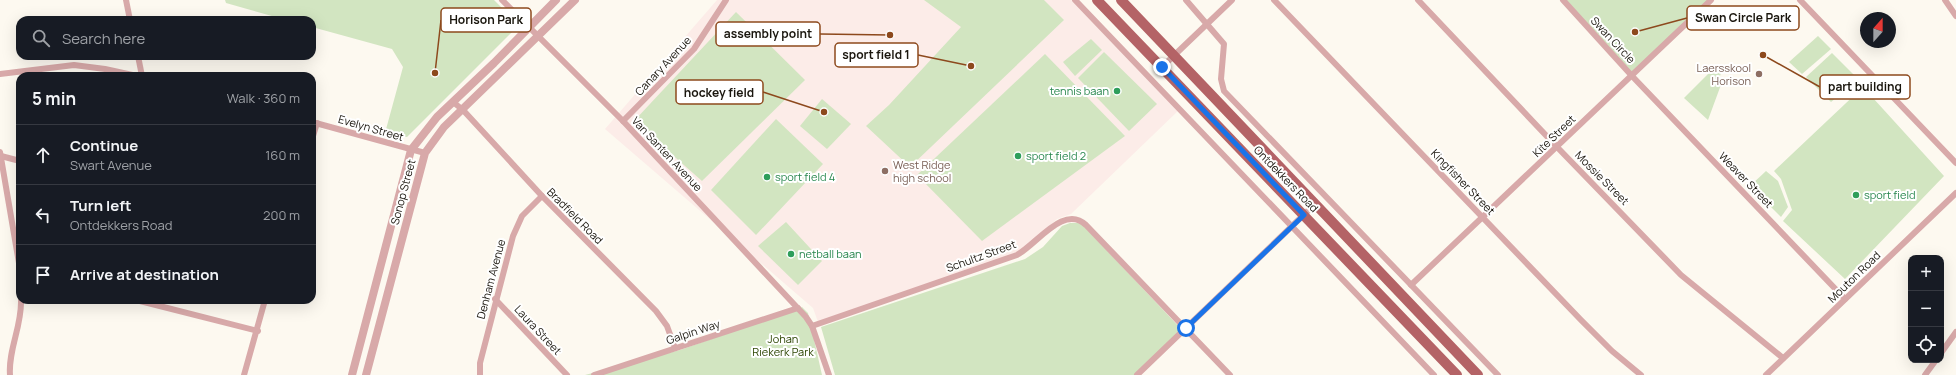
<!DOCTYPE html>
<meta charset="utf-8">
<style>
:root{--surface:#171b24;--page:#20242c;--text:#f1f3f6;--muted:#9ea1a6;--line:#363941}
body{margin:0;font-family:Manrope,sans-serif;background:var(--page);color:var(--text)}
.controls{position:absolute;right:12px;bottom:12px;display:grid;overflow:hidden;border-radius:8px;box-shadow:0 4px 16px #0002}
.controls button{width:36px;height:36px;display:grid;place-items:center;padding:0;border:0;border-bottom:1px solid var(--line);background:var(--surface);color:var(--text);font:20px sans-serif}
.compass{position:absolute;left:1860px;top:12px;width:36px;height:36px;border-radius:50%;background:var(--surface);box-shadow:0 4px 16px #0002;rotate:21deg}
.stop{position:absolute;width:12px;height:12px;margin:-9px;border:3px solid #1a73e8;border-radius:50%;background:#fff}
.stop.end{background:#1a73e8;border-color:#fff;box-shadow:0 1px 4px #0008}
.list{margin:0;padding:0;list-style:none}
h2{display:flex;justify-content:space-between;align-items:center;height:52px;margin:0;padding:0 16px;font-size:17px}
h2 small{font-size:13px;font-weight:400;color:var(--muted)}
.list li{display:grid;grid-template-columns:26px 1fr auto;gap:12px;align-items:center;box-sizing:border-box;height:60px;padding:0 16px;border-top:1px solid var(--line)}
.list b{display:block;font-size:15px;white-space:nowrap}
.list p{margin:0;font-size:13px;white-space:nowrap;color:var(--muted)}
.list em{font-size:13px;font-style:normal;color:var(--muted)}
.icon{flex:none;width:22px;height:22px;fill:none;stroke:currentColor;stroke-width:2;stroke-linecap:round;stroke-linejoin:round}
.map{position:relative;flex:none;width:1956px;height:375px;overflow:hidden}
.search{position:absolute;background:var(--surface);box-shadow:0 4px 16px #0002;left:16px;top:16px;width:300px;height:44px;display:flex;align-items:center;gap:10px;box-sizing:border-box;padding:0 14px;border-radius:12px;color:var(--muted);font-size:15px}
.panel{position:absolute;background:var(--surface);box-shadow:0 4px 16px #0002;left:16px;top:72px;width:300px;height:232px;border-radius:12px}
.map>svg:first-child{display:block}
.education{fill:#fcece8}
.green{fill:#d2e5c1}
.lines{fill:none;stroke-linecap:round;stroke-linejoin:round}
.minor{stroke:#d8a9a9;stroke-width:6}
.tertiary{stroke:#d8a9a9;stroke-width:8}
.primary{stroke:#b46366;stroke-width:10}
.route{stroke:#1a73e8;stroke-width:5}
.education-dot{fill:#8d6e63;stroke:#fff;stroke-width:1.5}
.leisure-dot{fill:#2e9e5b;stroke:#fff;stroke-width:1.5}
.labels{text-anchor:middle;stroke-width:4;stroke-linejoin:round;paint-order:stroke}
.street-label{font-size:11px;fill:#1a160e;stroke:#fff}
.education-label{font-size:11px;fill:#785e54;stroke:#fff;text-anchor:end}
.leisure-label{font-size:11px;fill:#27864d;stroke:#fff;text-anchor:start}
.park-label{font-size:11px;fill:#2b4401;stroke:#fff}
.leader{fill:none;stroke:#8d491d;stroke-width:1.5}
.callout-dot{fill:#8d491d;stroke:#fff;stroke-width:1.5}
.callout{fill:#fff;stroke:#8d491d;stroke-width:1.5}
.callout-label{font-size:12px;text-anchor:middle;font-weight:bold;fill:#1a160e}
</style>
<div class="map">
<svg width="1956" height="375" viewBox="0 0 1956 375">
<rect width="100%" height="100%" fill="#fdf9f0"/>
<!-- education -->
<polygon class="education" points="717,0 1071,0 1179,110 1071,214 1057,219 1021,252 818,322 813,308 605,129"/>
<!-- green -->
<g class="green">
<polygon points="225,0 494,0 519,25 407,137 385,133 403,67 392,49 312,27 312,20 286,20 226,3"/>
<polygon points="924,0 1044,0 1064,20 910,167 866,126 889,105 961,27"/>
<polygon points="1563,0 1711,0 1632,76"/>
<polygon points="736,12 805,80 702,181 634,121"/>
<polygon points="1818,36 1831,49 1802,74 1789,62"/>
<polygon points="1091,39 1102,50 1075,76 1063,62"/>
<polygon points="1104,52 1157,104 1129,131 1078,78"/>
<polygon points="1832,53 1858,79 1831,102 1806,77"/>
<polygon points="1045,54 1125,136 982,241 917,175"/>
<polygon points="1715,67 1721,73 1719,79 1722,82 1708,120 1684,98"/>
<polygon points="1863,87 1944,176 1845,279 1783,221 1792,210 1781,179 1774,171"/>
<polygon points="822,99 851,124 827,149 800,126"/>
<polygon points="776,119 823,164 756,235 711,190"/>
<polygon points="1766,171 1778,181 1788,207 1781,217 1750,186"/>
<polygon points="786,222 822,261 798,285 758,246"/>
<polygon points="1070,223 1081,223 1184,332 1137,375 835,375 821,327 1025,259 1043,247 1062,226"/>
<polygon points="802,307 808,313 822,375 585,375 680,350"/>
</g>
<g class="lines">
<!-- minor -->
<g class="minor">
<polyline points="126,0 130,20"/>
<polyline points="502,0 623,121 806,317 812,326 829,375"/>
<polyline points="1075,0 1434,375"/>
<polyline points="1186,0 1224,44 1221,79 1224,91 1498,375"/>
<polyline points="1274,0 1581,320 1612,351 1641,375"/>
<polyline points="1418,0 1557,147 1681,275 1783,358"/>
<polyline points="1563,0 1632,76 1845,299"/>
<polyline points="1800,0 1956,163"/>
<polyline points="1945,0 1956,16"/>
<polyline points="138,56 142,76"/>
<polyline points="1162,67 1232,0"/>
<polyline points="0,74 74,65 105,69 137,76"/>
<polyline points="453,102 463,110 542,196 656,311 667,326 675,348"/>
<polyline points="623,121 694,49 726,0"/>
<polyline points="312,122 425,153"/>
<polyline points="312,139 317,123"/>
<polyline points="0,152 20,269"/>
<polyline points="1,156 20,161"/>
<polyline points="1411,285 1711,0"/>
<polyline points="495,299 567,375"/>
<polyline points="136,300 258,331"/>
<path d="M812 326 1017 255C1038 243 1064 204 1086 225L1230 375"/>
<polyline points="1941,353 1956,332"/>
<path d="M10 375C8 350 22 326 21 300"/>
<polyline points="244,375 265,300"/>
<polyline points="480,375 480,363 513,236 522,216 542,196"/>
<polyline points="594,375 798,308"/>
<polyline points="1137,375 1315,204"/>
<polyline points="1766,375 1956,193"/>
<polyline points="1925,375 1936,360"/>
</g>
<!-- tertiary -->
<g class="tertiary">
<polyline points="352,375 411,150 437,117 494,63 556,0"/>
<polyline points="366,375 425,153 444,127 575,0"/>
</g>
<!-- primary -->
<g class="primary">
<polyline points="1097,0 1457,375"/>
<polyline points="1121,0 1478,375"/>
</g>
</g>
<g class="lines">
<!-- route -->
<polyline class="route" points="1162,67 1304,215 1186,328"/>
</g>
<!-- markers -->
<g class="education-dot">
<circle cx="1759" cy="74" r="4"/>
<circle cx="885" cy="171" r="4"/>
</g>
<g class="leisure-dot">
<circle cx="1117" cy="91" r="4"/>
<circle cx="1018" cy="156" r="4"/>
<circle cx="767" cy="177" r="4"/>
<circle cx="1856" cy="195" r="4"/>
<circle cx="791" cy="254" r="4"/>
</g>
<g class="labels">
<!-- street labels -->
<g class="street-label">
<text transform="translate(1613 40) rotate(47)" y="4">Swan Circle</text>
<text transform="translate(663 66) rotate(-47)" y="4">Canary Avenue</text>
<text transform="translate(371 128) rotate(16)" y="4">Evelyn Street</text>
<text transform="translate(1554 136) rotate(-44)" y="4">Kite Street</text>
<text transform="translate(667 154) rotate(47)" y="4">Van Santen Avenue</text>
<text transform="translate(1602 178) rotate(45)" y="4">Mossie Street</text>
<text transform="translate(1286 179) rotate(46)" y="4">Ontdekkers Road</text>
<text transform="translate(1746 180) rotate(46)" y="4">Weaver Street</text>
<text transform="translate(1463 182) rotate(46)" y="4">Kingfisher Street</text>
<text transform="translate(403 192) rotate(-75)" y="4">Sonop Street</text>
<text transform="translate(575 216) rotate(45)" y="4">Bradfield Road</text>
<text transform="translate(981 256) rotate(-20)" y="4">Schultz Street</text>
<text transform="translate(1854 277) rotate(-44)" y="4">Mouton Road</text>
<text transform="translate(491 279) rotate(-75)" y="4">Denham Avenue</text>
<text transform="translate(538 330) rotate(47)" y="4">Laura Street</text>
<text transform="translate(693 332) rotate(-18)" y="4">Galpin Way</text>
</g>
<!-- education labels -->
<g class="education-label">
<text x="1751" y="72">Laersskool<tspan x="1751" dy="13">Horison</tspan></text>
<text x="893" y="169" text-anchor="start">West Ridge<tspan x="893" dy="13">high school</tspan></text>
</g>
<!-- leisure labels -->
<g class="leisure-label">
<text x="1109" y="95" text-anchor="end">tennis baan</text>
<text x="1026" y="160">sport field 2</text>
<text x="775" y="181">sport field 4</text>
<text x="1864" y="199">sport field</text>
<text x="799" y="258">netball baan</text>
</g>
<!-- park labels -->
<g class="park-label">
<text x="783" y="343">Johan<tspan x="783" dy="13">Riekerk Park</tspan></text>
</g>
</g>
<!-- callouts -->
<path class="leader" d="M1635 32L1687 18M435 73L441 20M890 35L820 34M971 66L918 55M1763 55L1820 87M824 112L763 92"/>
<g class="callout-dot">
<circle cx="1635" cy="32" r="4"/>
<circle cx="435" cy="73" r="4"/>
<circle cx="890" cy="35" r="4"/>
<circle cx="971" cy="66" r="4"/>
<circle cx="1763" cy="55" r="4"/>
<circle cx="824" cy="112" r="4"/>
</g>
<g class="callout">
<rect x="1687" y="6" width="112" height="24" rx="4"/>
<rect x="441" y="8" width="90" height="24" rx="4"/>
<rect x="716" y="22" width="104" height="24" rx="4"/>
<rect x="835" y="43" width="83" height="24" rx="4"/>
<rect x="1820" y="75" width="90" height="24" rx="4"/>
<rect x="676" y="80" width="87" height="24" rx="4"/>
</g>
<g class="callout-label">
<text x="1743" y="22">Swan Circle Park</text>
<text x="486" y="24">Horison Park</text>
<text x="768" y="38">assembly point</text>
<text x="876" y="59">sport field 1</text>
<text x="1865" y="91">part building</text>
<text x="719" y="97">hockey field</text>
</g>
</svg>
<div class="controls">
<button>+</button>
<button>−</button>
<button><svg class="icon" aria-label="locate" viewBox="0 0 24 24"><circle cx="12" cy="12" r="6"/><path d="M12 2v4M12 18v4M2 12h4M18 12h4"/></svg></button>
</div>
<svg class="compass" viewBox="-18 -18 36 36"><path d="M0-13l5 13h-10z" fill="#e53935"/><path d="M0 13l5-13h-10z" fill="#9ea1a6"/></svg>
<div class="stop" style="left:1186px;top:328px"></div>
<div class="stop end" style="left:1162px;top:67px"></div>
<div class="search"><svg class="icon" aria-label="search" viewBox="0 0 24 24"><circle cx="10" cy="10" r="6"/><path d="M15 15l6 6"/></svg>Search here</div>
<section class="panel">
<h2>5 min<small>Walk · 360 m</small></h2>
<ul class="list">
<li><svg class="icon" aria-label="ahead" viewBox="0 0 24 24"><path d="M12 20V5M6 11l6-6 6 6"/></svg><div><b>Continue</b><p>Swart Avenue</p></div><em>160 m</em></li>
<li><svg class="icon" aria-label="left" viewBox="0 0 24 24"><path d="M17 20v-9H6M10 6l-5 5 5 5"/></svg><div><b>Turn left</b><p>Ontdekkers Road</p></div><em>200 m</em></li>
<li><svg class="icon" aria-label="arrive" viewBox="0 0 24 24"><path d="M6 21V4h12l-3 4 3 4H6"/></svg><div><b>Arrive at destination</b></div></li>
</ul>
</section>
</div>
